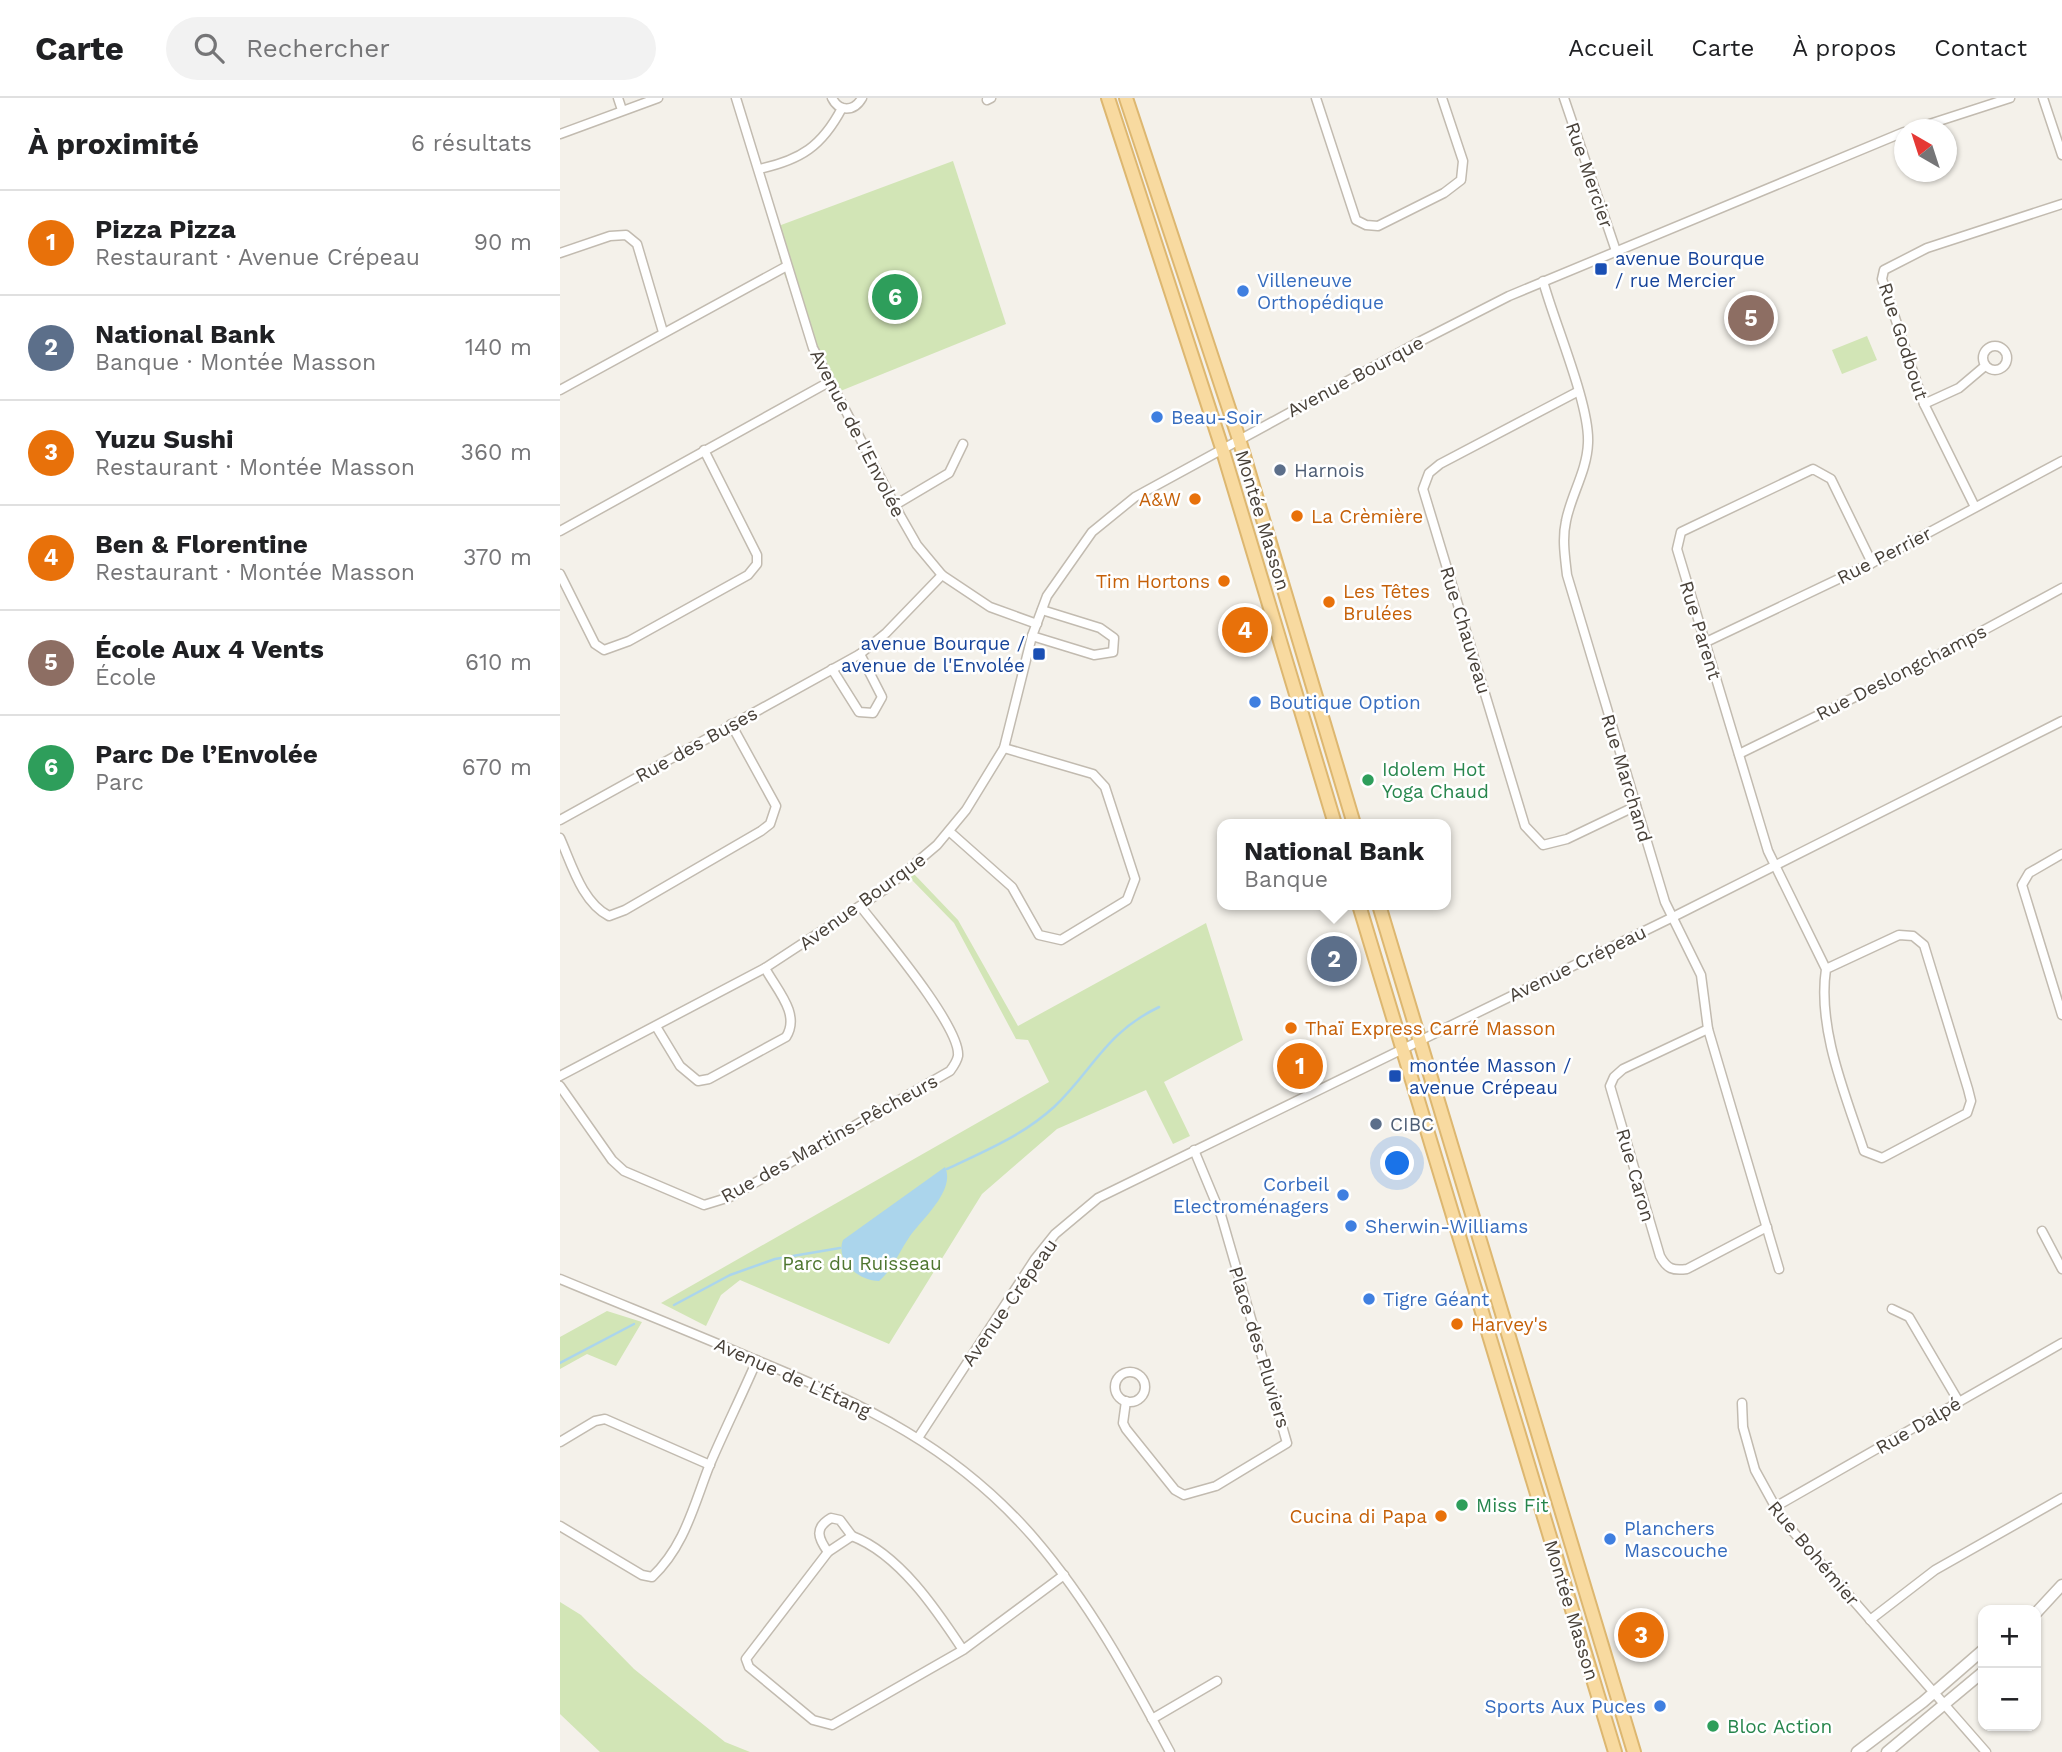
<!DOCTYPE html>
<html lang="fr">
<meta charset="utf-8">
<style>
:root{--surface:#fff;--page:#f2f2f2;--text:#202124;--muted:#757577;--line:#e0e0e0;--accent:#0b8043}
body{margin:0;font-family:"Work Sans",sans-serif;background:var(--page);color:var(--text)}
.controls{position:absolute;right:21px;bottom:21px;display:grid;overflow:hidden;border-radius:14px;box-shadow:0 2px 5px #0004}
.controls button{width:63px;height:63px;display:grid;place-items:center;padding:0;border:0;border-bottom:2px solid var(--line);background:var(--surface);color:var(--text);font:35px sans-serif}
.compass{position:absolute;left:1334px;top:21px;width:63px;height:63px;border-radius:50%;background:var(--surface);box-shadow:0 2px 5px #0004;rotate:321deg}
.you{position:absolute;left:838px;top:1066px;width:24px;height:24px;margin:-18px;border:5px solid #fff;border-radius:50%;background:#1a73e8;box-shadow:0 0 0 10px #1a73e833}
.badge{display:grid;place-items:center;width:46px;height:46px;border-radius:50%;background:var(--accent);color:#fff;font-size:23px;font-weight:700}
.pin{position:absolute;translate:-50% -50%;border:4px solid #fff;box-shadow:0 2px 7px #0006}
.popup{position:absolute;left:657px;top:721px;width:234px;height:91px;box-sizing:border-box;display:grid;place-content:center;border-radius:14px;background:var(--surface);filter:drop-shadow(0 2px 5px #0005);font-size:23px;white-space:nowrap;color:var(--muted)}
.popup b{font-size:26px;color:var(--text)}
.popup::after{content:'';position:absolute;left:50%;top:100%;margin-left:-14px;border:14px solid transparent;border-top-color:var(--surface)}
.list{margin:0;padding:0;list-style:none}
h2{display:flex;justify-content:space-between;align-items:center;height:91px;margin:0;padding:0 28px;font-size:30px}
h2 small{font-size:23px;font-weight:400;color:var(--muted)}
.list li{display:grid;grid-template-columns:46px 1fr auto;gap:21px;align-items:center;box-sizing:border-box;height:105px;padding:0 28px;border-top:2px solid var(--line)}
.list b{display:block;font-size:26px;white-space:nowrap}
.list p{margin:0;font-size:23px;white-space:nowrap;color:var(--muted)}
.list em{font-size:23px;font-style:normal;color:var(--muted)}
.icon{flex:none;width:38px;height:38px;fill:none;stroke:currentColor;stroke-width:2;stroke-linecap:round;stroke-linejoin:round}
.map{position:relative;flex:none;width:1502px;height:1654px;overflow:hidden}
header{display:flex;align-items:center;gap:42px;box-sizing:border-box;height:98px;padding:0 35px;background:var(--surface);border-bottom:2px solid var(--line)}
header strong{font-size:33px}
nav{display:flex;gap:38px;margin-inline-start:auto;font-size:24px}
.search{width:490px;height:63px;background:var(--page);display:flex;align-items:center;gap:18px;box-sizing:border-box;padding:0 24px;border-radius:38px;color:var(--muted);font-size:26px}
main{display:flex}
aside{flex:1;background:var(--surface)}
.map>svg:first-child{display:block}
.green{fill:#d2e5b6}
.water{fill:#abd5ec}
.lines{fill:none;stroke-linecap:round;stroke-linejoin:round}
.stream{stroke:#abd5ec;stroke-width:2.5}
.minor-casing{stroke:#c2bbb0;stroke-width:11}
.tertiary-casing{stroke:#c2bbb0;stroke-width:13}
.primary-casing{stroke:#ddb770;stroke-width:16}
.minor{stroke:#fff;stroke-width:8}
.tertiary{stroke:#fff;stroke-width:10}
.primary{stroke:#f8daa0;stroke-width:12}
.transit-dot{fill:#1a4fb4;stroke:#fff;stroke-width:2.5}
.shop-dot{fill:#3f7fe0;stroke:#fff;stroke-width:2.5}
.service-dot{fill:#5c6f8a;stroke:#fff;stroke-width:2.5}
.food-dot{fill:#e8710a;stroke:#fff;stroke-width:2.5}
.leisure-dot{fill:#2e9e5b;stroke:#fff;stroke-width:2.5}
.labels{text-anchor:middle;stroke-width:5;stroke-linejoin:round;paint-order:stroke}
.street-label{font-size:19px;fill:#484139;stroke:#fff}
.transit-label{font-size:19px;fill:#164399;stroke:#fff;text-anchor:start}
.shop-label{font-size:19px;fill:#366cbe;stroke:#fff;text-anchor:start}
.service-label{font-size:19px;fill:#4e5e75;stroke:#fff;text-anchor:start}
.food-label{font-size:19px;fill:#c56008;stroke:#fff;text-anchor:start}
.leisure-label{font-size:19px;fill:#27864d;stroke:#fff;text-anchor:start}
.park-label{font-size:19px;fill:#4e762f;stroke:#fff}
</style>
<header>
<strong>Carte</strong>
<div class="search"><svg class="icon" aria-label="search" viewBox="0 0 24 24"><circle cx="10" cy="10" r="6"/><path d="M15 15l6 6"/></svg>Rechercher</div>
<nav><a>Accueil</a><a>Carte</a><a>À propos</a><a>Contact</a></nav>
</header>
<main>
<aside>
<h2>À proximité<small>6 résultats</small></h2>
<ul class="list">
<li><span class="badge" style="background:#e8710a">1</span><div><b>Pizza Pizza</b><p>Restaurant · Avenue Crépeau</p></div><em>90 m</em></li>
<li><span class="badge" style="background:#5c6f8a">2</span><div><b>National Bank</b><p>Banque · Montée Masson</p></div><em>140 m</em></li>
<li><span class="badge" style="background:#e8710a">3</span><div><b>Yuzu Sushi</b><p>Restaurant · Montée Masson</p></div><em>360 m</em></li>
<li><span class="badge" style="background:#e8710a">4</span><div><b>Ben &amp; Florentine</b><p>Restaurant · Montée Masson</p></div><em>370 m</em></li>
<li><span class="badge" style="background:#8d6e63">5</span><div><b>École Aux 4 Vents</b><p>École</p></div><em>610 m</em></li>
<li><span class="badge" style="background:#2e9e5b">6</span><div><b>Parc De l’Envolée</b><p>Parc</p></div><em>670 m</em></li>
</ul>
</aside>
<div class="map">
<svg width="1502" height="1654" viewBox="0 0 1502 1654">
<rect width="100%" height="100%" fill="#f4f1ea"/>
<!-- green -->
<g class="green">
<polygon points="393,63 446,226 273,296 222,171 213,130"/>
<polygon points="1307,238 1317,262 1282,276 1272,252"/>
<polygon points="354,776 398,822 458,928 646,825 683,942 604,984 630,1038 613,1046 586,992 497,1031 422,1096 329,1246 180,1182 161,1197 146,1228 101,1205 489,984 468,942 456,941 394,825 350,780"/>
<polygon points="47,1213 82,1224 56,1268 27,1256 0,1271 0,1239"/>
<polygon points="0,1504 21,1517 74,1571 165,1644 190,1654 40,1654 0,1616"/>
</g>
<!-- water -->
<path class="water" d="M385 1069C396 1092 362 1121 350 1138 339 1154 333 1171 319 1183 299 1183 275 1163 283 1142Z"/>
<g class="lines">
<!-- stream -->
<g class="stream">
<path d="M387 1071C425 1053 462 1038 494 1009 533 972 545 935 599 909"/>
<polyline points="114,1207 170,1177 215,1161 280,1150"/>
<polyline points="0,1265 74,1226"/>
</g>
<defs>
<g id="minor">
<polyline points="58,0 62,12"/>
<polyline points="176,0 253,250 341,419 357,447 382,477 430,509 477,526"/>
<path d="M272 0C279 14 294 14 302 0"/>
<polyline points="756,0 796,122 806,127 818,128 884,95 901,82 903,63 882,0"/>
<polyline points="1004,0 1056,153"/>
<polyline points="1483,0 1502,57"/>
<polyline points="427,2 431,0"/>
<polyline points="1351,32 1450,0"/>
<polyline points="0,36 98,0"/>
<path d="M199 71C241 62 262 48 282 10"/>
<polyline points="0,155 50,138 66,137 77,146 103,234"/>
<path d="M983 183C994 224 1030 307 1028 345 1027 373 1011 397 1006 423 1002 441 1005 459 1007 477L1105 804 1141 877 1148 931 1219 1171"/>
<circle cx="1435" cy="260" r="12"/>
<polyline points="0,292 227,168"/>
<polyline points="1017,294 880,366 869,375 863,391 965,728 983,747 1007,741 1076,708"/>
<polyline points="1364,306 1399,290 1425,268"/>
<polyline points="335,407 389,375 403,346"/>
<polyline points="1415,409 1364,306 1322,181 1324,172 1367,150 1502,106"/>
<polyline points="0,433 269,284"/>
<polyline points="0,476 35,546 44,552 69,543 188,477 197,466 197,457 144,352"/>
<polyline points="472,538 534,557 553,554 554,540 540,530 482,512"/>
<polyline points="1144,545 1312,465 1502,363"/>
<polyline points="272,571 299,614 313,615 322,599 300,556"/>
<polyline points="1179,656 1350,572 1502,490"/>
<polyline points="0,722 300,556 326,535 382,477"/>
<polyline points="390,734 452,789 479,837 501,842 567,802 575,781 545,689 533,676 444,650"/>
<path d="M0 740C12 767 22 804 49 818L65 812 201 733 210 726 216 708 171 626"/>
<polyline points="1502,756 1469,775 1462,787 1502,917"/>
<path d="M1266 871C1257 931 1286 998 1304 1053L1322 1060 1407 1015 1411 1003 1408 991 1364 847 1353 838 1339 837 1266 871 1208 753 1117 451 1121 434 1253 371 1271 381 1312 465"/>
<path d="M97 930 120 968 138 983 149 981 226 939C241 916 216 891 205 870"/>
<path d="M1148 931 1063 971 1054 979 1050 988 1100 1158C1107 1171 1113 1173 1127 1171L1207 1129"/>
<polyline points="0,978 205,870 324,792 377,747 406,712 444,650 472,538 487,498 532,434 575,399 855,246 949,198 1344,34"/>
<path d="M0 988 52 1062 64 1073 144 1107 170 1099 390 973C393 969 397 963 398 958 401 929 321 835 301 809"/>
<polyline points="1482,1133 1502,1171"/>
<path d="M0 1181C65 1208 131 1234 196 1262 305 1307 394 1348 474 1440 530 1505 570 1579 610 1654"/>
<polyline points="1332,1211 1349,1219 1399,1304"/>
<circle cx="570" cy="1289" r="15"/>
<polyline points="566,1303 563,1325 566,1331 615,1392 624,1397 656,1388 727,1345 661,1117 634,1052"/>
<polyline points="1182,1305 1183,1329 1195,1372 1222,1421 1426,1654"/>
<polyline points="358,1340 475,1161 495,1136 538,1100 1113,819 1502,623"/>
<polyline points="0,1344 35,1323 45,1321 150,1367"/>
<polyline points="1215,1409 1502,1245"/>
<path d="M0 1428 82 1477 92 1479C125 1448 134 1406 150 1366 165 1331 182 1297 197 1262"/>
<path d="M268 1454C258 1440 254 1430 271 1420L280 1422 292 1438"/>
<polyline points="1310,1522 1375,1472 1502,1400"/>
<path d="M403 1552C376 1511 339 1456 292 1438L268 1454 186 1561 189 1569 253 1622 272 1627 403 1552 504 1477"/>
<polyline points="592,1621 657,1583"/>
</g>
<g id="tertiary">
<polyline points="1476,1515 1502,1487"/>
<polyline points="1297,1654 1363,1604 1423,1552"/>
<polyline points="1327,1654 1423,1574"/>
</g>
<g id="primary">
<polyline points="548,0 662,350 775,726"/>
<polyline points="566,0 679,341 794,726"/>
<polyline points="799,807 1055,1654"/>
<polyline points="819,807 1074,1654"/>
</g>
</defs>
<!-- minor casing -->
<use href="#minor" class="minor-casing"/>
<!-- tertiary casing -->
<use href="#tertiary" class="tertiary-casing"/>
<!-- primary casing -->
<use href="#primary" class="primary-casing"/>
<!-- minor -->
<use href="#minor" class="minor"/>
<!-- tertiary -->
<use href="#tertiary" class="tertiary"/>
<!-- primary -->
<use href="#primary" class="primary"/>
</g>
<!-- markers -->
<g class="transit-dot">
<rect x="1034" y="164" width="14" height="14" rx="3.5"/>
<rect x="472" y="549" width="14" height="14" rx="3.5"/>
<rect x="828" y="971" width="14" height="14" rx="3.5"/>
</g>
<g class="shop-dot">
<circle cx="683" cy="193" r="7"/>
<circle cx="597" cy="319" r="7"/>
<circle cx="695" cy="604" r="7"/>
<circle cx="783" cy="1097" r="7"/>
<circle cx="791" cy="1128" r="7"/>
<circle cx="809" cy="1201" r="7"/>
<circle cx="1050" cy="1441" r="7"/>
<circle cx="1100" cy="1608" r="7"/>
</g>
<g class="service-dot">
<circle cx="720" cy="372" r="7"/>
<circle cx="816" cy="1026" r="7"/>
</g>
<g class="food-dot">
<circle cx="635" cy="401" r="7"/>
<circle cx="737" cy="418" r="7"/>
<circle cx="664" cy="483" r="7"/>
<circle cx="769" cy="504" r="7"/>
<circle cx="731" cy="930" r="7"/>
<circle cx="897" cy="1226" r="7"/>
<circle cx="881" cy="1418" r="7"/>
</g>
<g class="leisure-dot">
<circle cx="808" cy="682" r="7"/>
<circle cx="902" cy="1407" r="7"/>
<circle cx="1153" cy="1628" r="7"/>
</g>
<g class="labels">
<!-- street labels -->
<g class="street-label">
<text transform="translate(1030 77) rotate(71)" y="7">Rue Mercier</text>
<text transform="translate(1344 243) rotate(72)" y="7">Rue Godbout</text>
<text transform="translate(795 278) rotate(-28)" y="7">Avenue Bourque</text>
<text transform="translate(298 335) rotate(63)" y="7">Avenue de l'Envolée</text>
<text transform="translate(703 422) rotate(73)" y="7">Montée Masson</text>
<text transform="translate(1324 457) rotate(-27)" y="7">Rue Perrier</text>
<text transform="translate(906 532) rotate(73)" y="7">Rue Chauveau</text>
<text transform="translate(1141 532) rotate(73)" y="7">Rue Parent</text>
<text transform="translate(1341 574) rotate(-27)" y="7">Rue Deslongchamps</text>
<text transform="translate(136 646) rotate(-29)" y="7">Rue des Buses</text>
<text transform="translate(1067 680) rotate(73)" y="7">Rue Marchand</text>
<text transform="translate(302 803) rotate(-36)" y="7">Avenue Bourque</text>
<text transform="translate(1017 865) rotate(-26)" y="7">Avenue Crépeau</text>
<text transform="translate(269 1040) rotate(-29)" y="7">Rue des Martins-Pêcheurs</text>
<text transform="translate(1076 1077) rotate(74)" y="7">Rue Caron</text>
<text transform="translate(449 1204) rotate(-55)" y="7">Avenue Crépeau</text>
<text transform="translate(700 1249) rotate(73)" y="7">Place des Pluviers</text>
<text transform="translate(233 1279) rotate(24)" y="7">Avenue de L'Étang</text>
<text transform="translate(1358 1327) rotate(-30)" y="7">Rue Dalpé</text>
<text transform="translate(1254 1455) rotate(50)" y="7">Rue Bohémier</text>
<text transform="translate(1012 1512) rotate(73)" y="7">Montée Masson</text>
</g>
<!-- transit labels -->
<g class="transit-label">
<text x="1055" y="167">avenue Bourque<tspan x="1055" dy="22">/ rue Mercier</tspan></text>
<text x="465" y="552" text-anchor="end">avenue Bourque /<tspan x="465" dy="22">avenue de l'Envolée</tspan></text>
<text x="849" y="974">montée Masson /<tspan x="849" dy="22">avenue Crépeau</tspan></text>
</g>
<!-- shop labels -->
<g class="shop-label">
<text x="697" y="189">Villeneuve<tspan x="697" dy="22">Orthopédique</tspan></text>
<text x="611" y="326">Beau-Soir</text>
<text x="709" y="611">Boutique Option</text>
<text x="769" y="1093" text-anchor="end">Corbeil<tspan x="769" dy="22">Electroménagers</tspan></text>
<text x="805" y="1135">Sherwin-Williams</text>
<text x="823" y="1208">Tigre Géant</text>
<text x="1064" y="1437">Planchers<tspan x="1064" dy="22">Mascouche</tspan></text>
<text x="1086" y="1615" text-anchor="end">Sports Aux Puces</text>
</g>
<!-- service labels -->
<g class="service-label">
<text x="734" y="379">Harnois</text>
<text x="830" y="1033">CIBC</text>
</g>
<!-- food labels -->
<g class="food-label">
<text x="621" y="408" text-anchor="end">A&amp;W</text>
<text x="751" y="425">La Crèmière</text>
<text x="650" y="490" text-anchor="end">Tim Hortons</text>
<text x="783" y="500">Les Têtes<tspan x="783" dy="22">Brulées</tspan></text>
<text x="745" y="937">Thaï Express Carré Masson</text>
<text x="911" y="1233">Harvey's</text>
<text x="867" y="1425" text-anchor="end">Cucina di Papa</text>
</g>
<!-- leisure labels -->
<g class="leisure-label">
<text x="822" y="678">Idolem Hot<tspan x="822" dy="22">Yoga Chaud</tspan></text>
<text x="916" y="1414">Miss Fit</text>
<text x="1167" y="1635">Bloc Action</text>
</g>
<!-- park labels -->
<g class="park-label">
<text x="302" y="1172">Parc du Ruisseau</text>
</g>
</g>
</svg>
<div class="controls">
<button>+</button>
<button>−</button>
</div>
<svg class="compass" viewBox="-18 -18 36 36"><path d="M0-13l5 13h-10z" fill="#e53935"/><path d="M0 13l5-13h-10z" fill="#757577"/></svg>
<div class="you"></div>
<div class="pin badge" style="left:740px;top:968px;background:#e8710a">1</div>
<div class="pin badge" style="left:774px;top:861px;background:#5c6f8a">2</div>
<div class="popup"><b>National Bank</b>Banque</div>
<div class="pin badge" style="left:1081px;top:1537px;background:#e8710a">3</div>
<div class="pin badge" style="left:685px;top:532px;background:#e8710a">4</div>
<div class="pin badge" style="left:1191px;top:220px;background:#8d6e63">5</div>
<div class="pin badge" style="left:335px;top:199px;background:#2e9e5b">6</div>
</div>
</main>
